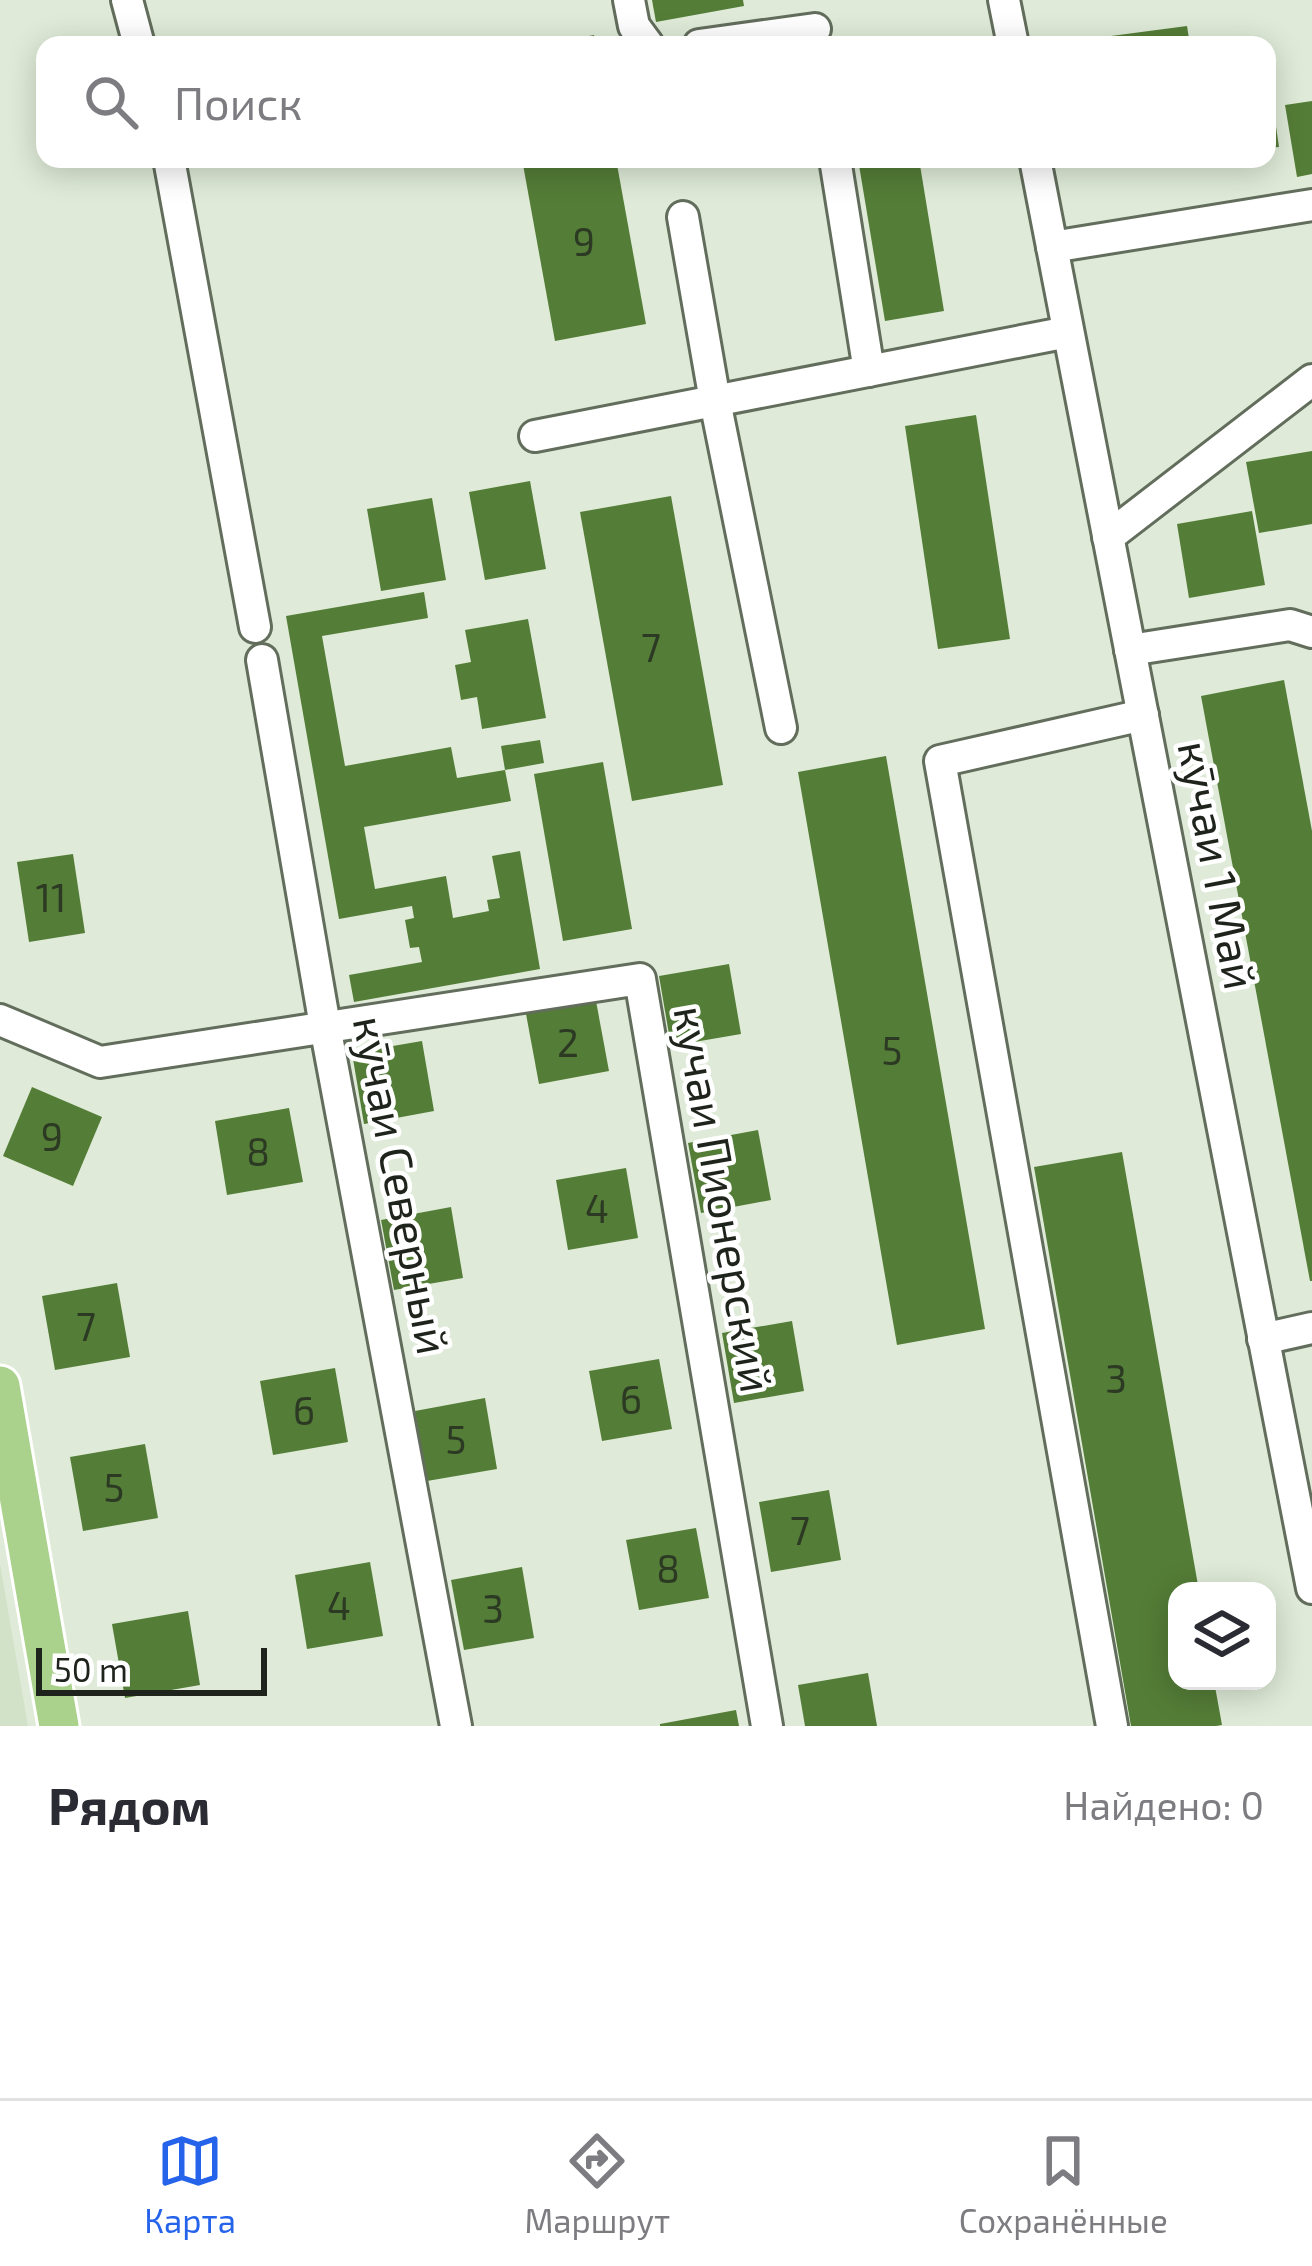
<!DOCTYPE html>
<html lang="ru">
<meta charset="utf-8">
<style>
:root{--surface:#fff;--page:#f2f2f3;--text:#2b2b33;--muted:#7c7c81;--line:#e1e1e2;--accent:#2563eb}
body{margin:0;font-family:"Exo 2",sans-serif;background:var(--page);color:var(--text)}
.controls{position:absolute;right:36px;bottom:36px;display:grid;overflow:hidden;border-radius:24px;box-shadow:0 6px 30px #0003}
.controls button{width:108px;height:108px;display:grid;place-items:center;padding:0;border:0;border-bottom:3px solid var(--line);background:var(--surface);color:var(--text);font:60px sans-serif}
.scale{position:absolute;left:36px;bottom:30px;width:231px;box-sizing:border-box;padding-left:12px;border:6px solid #1e231c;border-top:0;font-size:33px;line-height:42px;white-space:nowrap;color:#1e231c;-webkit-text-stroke:9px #fff;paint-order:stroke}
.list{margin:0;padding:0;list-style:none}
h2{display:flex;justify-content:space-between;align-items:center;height:156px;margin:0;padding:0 48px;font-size:51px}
h2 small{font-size:39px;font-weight:400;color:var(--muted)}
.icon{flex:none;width:66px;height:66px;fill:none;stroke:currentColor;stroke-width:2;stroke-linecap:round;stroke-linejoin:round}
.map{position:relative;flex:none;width:1312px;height:1726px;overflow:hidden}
.search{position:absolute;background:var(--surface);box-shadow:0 6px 30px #0003;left:36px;right:36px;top:36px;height:132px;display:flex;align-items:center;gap:30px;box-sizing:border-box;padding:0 42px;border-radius:24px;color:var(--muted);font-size:45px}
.sheet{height:372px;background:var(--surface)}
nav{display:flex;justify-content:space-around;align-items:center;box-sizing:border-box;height:168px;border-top:3px solid var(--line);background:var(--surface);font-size:33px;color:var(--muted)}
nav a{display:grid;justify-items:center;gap:6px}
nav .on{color:var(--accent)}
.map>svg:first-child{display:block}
.built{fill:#d1e2c8}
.building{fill:#547d37}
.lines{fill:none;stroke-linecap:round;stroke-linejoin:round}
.minor-casing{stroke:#626d5c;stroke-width:36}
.major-casing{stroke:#fff;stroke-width:45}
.minor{stroke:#fff;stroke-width:30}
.major{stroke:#aad28c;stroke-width:39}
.labels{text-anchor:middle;stroke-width:9;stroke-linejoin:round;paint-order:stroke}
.number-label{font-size:39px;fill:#2c3a23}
.street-label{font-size:45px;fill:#1e231c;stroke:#fff}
</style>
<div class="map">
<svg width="1312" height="1726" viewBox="0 0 1312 1726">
<rect width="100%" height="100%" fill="#dfebd8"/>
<!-- built -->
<polygon class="built" points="0,1564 28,1726 0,1726"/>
<!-- building -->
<g class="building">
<polygon points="652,0 743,0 744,6 656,22"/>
<polygon points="1187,26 1190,45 1112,45 1111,36"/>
<polygon points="594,35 595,45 554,45 554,43"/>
<polygon points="1267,86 1270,86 1279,147 1267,148"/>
<polygon points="1312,101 1312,174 1297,177 1285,105"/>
<polygon points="522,159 616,159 646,324 555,341"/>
<polygon points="858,159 919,159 944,311 885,321"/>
<polygon points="976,415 1010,639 938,649 905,426"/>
<polygon points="1312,451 1312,524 1259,533 1246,462"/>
<polygon points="530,481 546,569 485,580 469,492"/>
<polygon points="671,496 723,785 632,801 580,512"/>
<polygon points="432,498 446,580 381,591 367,509"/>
<polygon points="1252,511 1265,585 1189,598 1177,524"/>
<polygon points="424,592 428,618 322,636 345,766 451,747 457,778 505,770 511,801 364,827 375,889 446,876 453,918 489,911 487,900 500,898 492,856 520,851 540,969 354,1002 349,975 422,962 419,947 410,948 405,920 414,918 412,906 339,919 286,616"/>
<polygon points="528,619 546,718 482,729 477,697 461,700 455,665 471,662 465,630"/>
<polygon points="1284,680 1312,831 1312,1281 1310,1281 1201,696"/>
<polygon points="540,740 544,763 505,770 501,746"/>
<polygon points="886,756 985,1329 897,1345 798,772"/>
<polygon points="603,762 632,929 563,941 534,774"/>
<polygon points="73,854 85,933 29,942 17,862"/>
<polygon points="729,964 741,1034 671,1046 659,976"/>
<polygon points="596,1001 609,1071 539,1084 526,1014"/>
<polygon points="422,1041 434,1111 364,1124 352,1053"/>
<polygon points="32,1087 102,1117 73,1186 3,1156"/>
<polygon points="289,1108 303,1182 227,1195 215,1121"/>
<polygon points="758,1130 771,1200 701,1213 688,1143"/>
<polygon points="1122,1152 1199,1591 1177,1591 1177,1681 1214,1681 1222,1725 1216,1726 1131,1726 1034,1167"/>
<polygon points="626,1168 638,1238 568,1250 556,1180"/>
<polygon points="451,1207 463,1278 394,1290 381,1220"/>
<polygon points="117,1283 130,1357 55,1370 42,1296"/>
<polygon points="792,1321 804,1391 734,1403 722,1333"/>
<polygon points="659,1359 672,1429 602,1441 589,1371"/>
<polygon points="335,1368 348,1442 273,1455 260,1381"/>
<polygon points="485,1398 497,1469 427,1481 415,1411"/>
<polygon points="145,1444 158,1518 83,1531 70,1457"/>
<polygon points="829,1490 841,1560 771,1572 759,1502"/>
<polygon points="696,1528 709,1598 639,1610 626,1540"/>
<polygon points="370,1562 383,1636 307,1649 295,1575"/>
<polygon points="522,1567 534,1638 464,1650 451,1580"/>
<polygon points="188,1611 200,1685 125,1698 112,1624"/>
<polygon points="868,1673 877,1726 805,1726 798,1685"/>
<polygon points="736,1710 739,1726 660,1726 660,1724"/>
</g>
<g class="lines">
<defs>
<g id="minor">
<polyline points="127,0 139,45"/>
<polyline points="629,0 634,26 648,45"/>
<polyline points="1004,0 1013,45"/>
<polyline points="699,45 815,29"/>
<polyline points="169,159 255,627"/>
<polyline points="835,159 869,371"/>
<polyline points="1035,159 1312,1588"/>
<polyline points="683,217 715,401 781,728"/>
<polyline points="1052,247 1312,205"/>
<polyline points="535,436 1068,332"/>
<polyline points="1108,537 1312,380"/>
<polyline points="1130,650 1290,625 1312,632"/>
<polyline points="262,660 325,1026 456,1726"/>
<polyline points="0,1020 100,1062 640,979 767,1726"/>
<polyline points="1263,1339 1312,1328"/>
<polyline points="1112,1726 940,761 1143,715"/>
</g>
<polyline id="major" points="0,1386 59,1726"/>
</defs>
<!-- minor casing -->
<use href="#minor" class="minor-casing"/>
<!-- major casing -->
<use href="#major" class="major-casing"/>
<!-- minor -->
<use href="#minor" class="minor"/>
<!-- major -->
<use href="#major" class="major"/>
</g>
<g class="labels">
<!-- number labels -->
<g class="number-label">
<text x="584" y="256">9</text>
<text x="651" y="662">7</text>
<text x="51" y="912">11</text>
<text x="568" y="1057">2</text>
<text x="892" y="1065">5</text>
<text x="52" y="1151">9</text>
<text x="258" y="1166">8</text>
<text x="597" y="1223">4</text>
<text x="86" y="1341">7</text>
<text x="1116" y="1393">3</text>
<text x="631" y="1414">6</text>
<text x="304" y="1425">6</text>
<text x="456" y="1454">5</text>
<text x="114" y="1502">5</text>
<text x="800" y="1545">7</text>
<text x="668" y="1583">8</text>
<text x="339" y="1620">4</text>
<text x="493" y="1623">3</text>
</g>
<!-- street labels -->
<g class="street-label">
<text transform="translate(1217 865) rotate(79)" y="16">кӯчаи 1 Май</text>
<text transform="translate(401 1185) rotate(79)" y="16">кӯчаи Северный</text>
<text transform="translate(723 1199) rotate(80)" y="16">кучаи Пионерский</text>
</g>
</g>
</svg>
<div class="controls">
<button><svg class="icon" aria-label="layers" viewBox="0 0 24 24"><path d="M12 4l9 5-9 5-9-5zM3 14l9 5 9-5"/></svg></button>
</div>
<div class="scale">50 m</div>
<div class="search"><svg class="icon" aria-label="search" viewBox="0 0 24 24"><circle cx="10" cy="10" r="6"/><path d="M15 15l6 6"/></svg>Поиск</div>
</div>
<section class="sheet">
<h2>Рядом<small>Найдено: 0</small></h2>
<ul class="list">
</ul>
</section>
<nav>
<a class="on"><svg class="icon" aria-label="map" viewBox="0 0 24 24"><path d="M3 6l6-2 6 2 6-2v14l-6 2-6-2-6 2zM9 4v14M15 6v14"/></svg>Карта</a>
<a><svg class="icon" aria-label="directions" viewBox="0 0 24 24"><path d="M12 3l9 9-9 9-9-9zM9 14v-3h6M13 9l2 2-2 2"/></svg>Маршрут</a>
<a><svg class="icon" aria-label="saved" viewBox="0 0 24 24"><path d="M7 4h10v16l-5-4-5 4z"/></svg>Сохранённые</a>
</nav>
